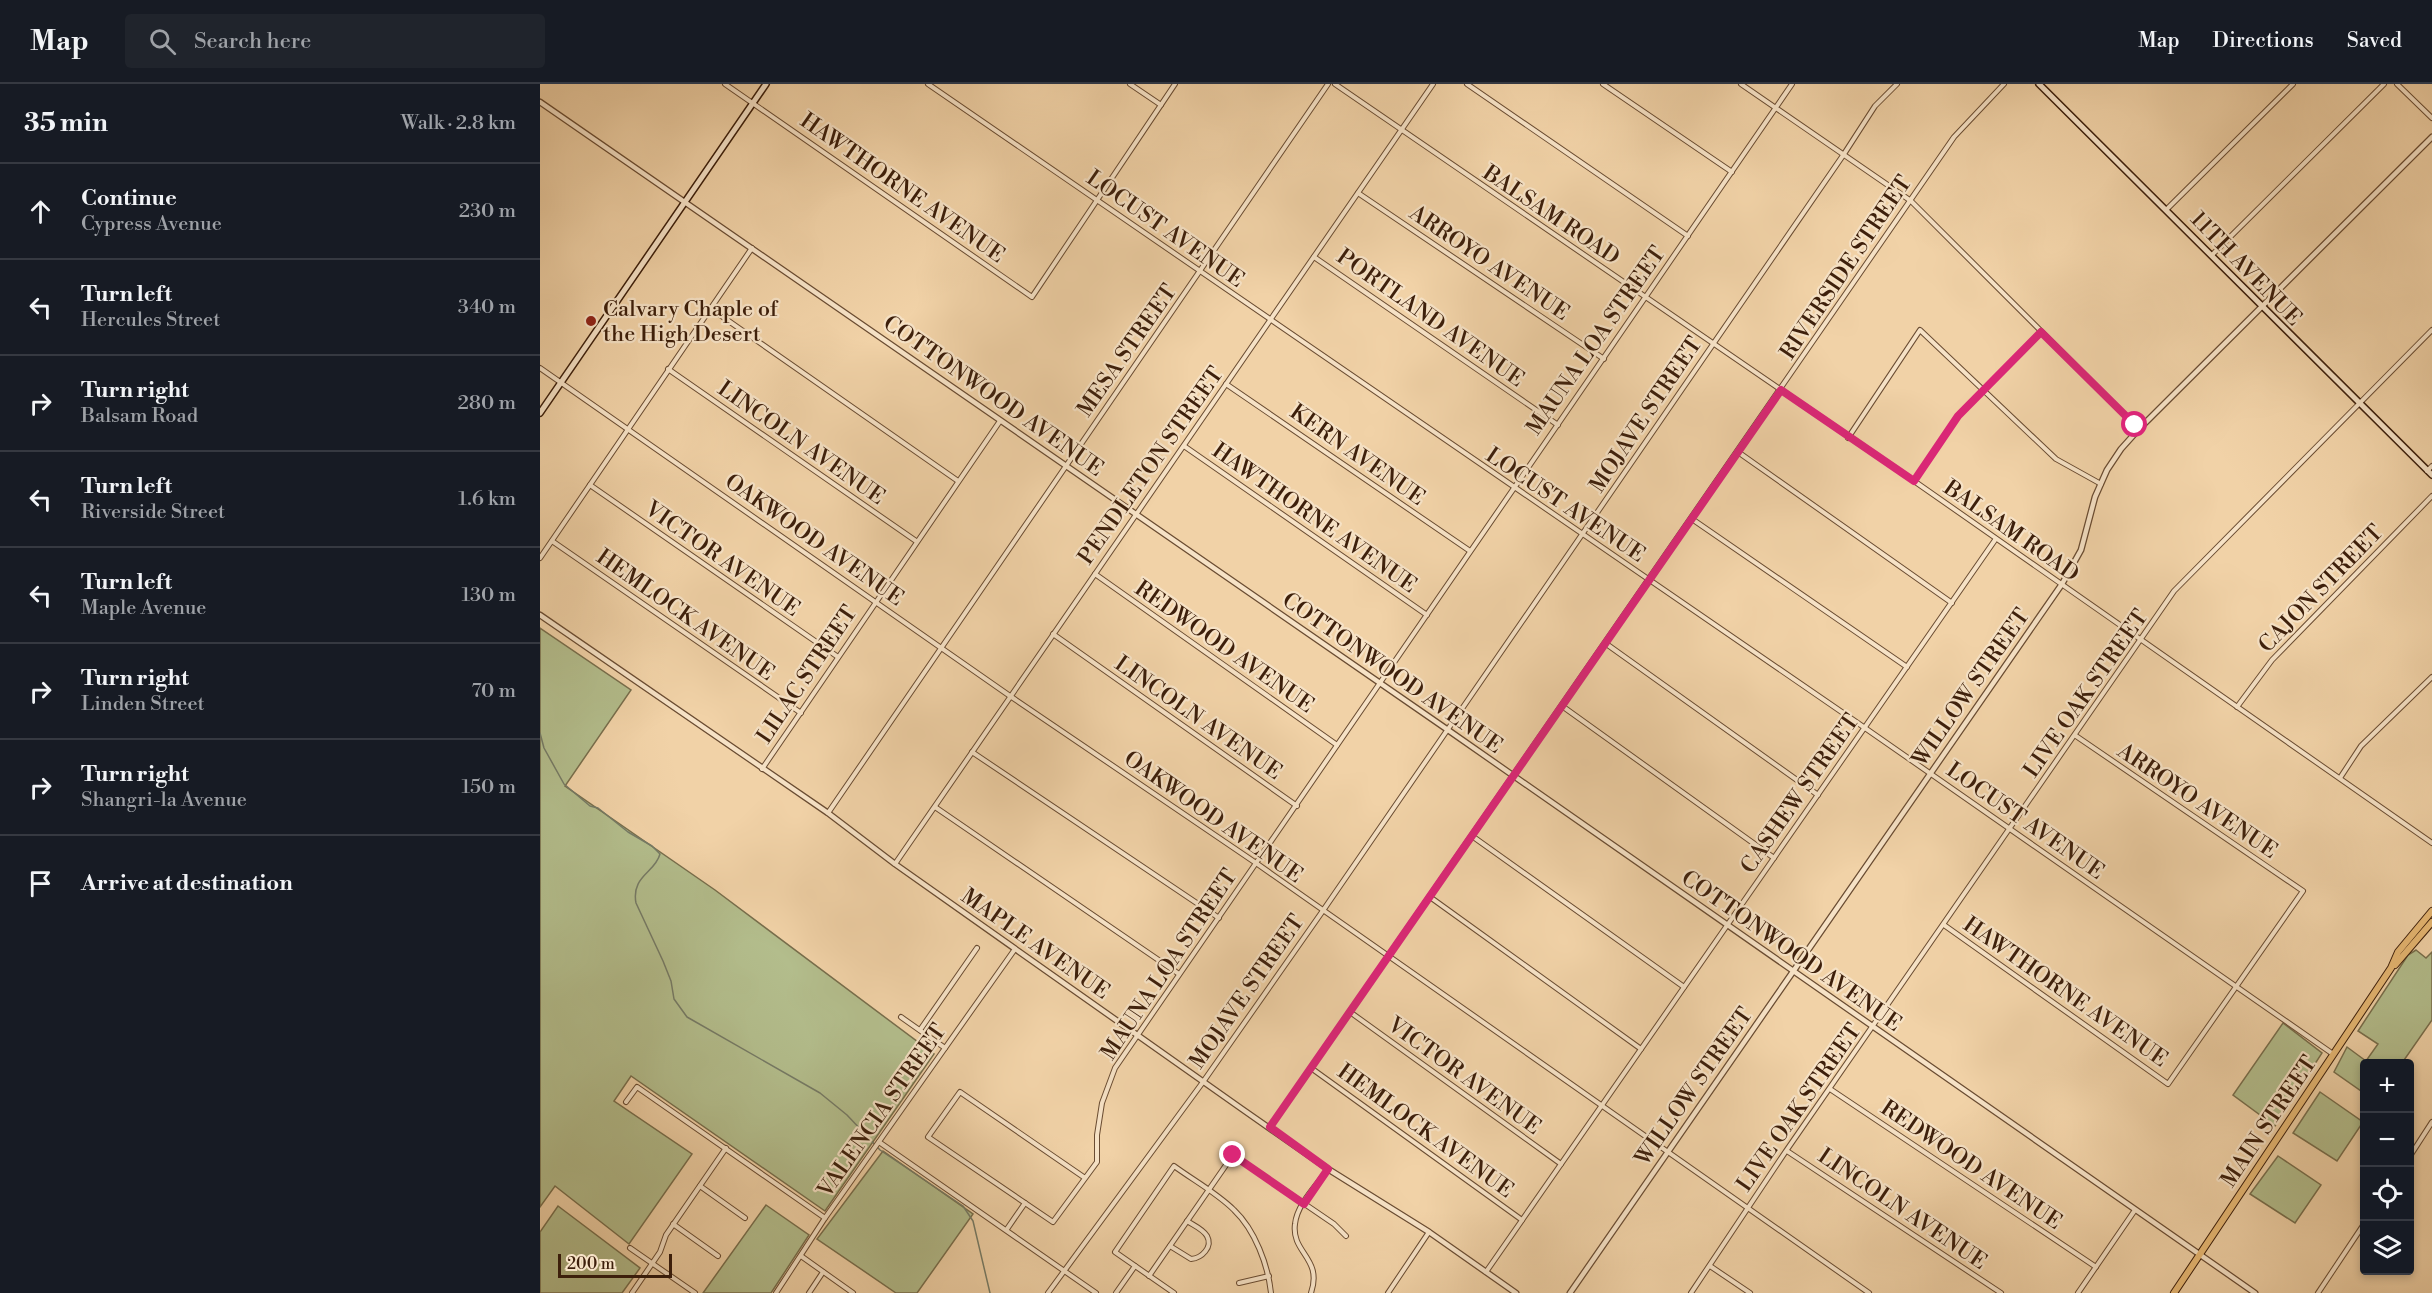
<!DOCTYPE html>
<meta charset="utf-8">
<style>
:root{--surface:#171b24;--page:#20242c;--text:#f1f3f6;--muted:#9ea1a6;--line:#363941}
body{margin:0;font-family:"Libre Bodoni",serif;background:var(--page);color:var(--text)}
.controls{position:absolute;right:18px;bottom:18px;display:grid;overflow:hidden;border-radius:6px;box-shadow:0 3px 9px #0003}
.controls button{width:54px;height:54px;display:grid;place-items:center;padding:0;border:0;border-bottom:2px solid var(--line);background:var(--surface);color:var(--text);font:30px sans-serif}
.scale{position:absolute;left:18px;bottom:15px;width:114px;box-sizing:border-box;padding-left:6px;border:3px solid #3d1f0b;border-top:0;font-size:16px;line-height:21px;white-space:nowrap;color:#3d1f0b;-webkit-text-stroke:4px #f6e2c6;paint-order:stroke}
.stop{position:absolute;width:18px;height:18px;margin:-14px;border:4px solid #db2777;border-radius:50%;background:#fff}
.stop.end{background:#db2777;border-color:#fff;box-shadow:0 2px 6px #0008}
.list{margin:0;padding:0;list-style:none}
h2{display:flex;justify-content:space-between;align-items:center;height:78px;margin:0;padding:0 24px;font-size:26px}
h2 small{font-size:20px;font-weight:400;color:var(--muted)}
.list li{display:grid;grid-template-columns:39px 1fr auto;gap:18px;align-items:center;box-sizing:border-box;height:96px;padding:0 24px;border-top:2px solid var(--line)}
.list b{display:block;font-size:22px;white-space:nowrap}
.list p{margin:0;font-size:20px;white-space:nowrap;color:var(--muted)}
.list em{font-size:20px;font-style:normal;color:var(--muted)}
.icon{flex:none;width:33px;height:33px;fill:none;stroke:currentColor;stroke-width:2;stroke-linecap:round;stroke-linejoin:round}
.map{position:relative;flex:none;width:1892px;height:1209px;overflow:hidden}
header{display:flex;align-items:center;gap:36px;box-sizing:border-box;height:84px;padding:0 30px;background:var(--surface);border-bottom:2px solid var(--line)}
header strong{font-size:28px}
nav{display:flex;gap:33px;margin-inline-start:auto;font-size:21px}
.search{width:420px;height:54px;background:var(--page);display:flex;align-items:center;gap:15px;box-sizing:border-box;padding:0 21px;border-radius:6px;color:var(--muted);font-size:22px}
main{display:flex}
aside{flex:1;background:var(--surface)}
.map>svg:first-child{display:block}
.green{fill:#b3bd8c;stroke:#786e4c;stroke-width:1.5}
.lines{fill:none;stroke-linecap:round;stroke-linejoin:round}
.stream{stroke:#767b66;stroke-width:1.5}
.minor-casing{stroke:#6a4c32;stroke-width:6}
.tertiary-casing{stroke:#6a4c32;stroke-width:7}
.secondary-casing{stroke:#3d1f0b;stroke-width:8}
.primary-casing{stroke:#3d1f0b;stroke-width:8}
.minor{stroke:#f6e2c6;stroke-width:4}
.tertiary{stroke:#f6e2c6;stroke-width:4.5}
.secondary{stroke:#f6e2c6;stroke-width:5}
.primary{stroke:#e8b974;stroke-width:6}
.route{stroke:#db2777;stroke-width:8}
.poi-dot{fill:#8f2418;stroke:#f6e2c6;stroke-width:2}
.labels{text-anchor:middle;stroke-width:4.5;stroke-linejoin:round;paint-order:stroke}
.street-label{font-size:22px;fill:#3d1f0b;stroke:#f6e2c6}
.poi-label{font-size:22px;fill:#3d1f0b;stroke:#f6e2c6;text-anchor:start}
</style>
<header>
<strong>Map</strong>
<div class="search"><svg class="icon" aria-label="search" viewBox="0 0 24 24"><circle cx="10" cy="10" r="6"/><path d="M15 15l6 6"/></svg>Search here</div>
<nav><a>Map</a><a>Directions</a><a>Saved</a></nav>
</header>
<main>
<aside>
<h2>35 min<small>Walk · 2.8 km</small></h2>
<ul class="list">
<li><svg class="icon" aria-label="ahead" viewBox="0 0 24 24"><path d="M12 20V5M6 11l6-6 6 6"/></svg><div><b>Continue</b><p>Cypress Avenue</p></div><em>230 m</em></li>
<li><svg class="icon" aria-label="left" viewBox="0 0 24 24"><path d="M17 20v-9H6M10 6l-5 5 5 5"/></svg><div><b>Turn left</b><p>Hercules Street</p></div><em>340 m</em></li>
<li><svg class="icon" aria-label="right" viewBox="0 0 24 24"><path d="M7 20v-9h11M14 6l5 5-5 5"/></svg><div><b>Turn right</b><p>Balsam Road</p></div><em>280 m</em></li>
<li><svg class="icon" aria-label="left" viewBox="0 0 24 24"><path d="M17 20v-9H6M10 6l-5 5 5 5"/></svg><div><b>Turn left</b><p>Riverside Street</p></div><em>1.6 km</em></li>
<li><svg class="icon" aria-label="left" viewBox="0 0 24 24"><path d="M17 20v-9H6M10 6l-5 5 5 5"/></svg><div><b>Turn left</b><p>Maple Avenue</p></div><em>130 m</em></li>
<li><svg class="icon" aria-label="right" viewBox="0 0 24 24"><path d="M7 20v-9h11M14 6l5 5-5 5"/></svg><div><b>Turn right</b><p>Linden Street</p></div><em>70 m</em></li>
<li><svg class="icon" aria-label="right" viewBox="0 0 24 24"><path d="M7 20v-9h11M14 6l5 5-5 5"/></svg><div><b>Turn right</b><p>Shangri-la Avenue</p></div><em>150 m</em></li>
<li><svg class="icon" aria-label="arrive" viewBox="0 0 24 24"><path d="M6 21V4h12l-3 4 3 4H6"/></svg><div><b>Arrive at destination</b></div></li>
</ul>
</aside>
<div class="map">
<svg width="1892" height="1209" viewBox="0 0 1892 1209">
<rect width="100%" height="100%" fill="#f1d2a7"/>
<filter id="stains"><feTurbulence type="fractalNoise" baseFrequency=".00333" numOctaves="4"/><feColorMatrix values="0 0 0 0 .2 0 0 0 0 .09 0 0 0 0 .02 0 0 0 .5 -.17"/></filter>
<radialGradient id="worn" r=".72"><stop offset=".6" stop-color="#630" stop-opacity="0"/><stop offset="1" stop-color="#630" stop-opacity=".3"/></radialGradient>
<!-- green -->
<g class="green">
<polygon points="0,544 91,606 25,702 175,806 394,970 285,1127 91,992 74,1017 152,1070 89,1160 15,1102 0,1123"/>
<polygon points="1876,866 1886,874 1892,868 1892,936 1862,979 1824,980 1824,1009 1794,988 1807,963 1826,977 1838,960 1818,947 1868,871"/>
<polygon points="1743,939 1782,969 1735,1042 1693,1011"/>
<polygon points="1780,1008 1823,1038 1797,1077 1753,1049"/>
<polygon points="343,1067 433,1130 377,1209 356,1209 277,1155"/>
<polygon points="1738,1072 1781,1101 1755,1139 1710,1110"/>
<polygon points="226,1121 269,1151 231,1209 163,1209"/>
<polygon points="18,1122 100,1184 82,1209 0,1209 0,1148"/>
</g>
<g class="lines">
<!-- stream -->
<path class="stream" d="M0 649 4 664 24 700 50 722 58 724 88 748 112 762 120 770C115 789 91 792 96 819L123 877 131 897 134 915 147 933 280 1009 307 1031 340 1066 423 1122 433 1137 450 1209"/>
<defs>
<g id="minor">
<polyline points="185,0 492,213 635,0"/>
<polyline points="388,0 1325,644 1793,970"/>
<polyline points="590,0 621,21"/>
<polyline points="795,0 1374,397 1892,759"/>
<polyline points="927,0 1148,152"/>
<polyline points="1063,0 1192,88"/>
<polyline points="1201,0 1371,117 1599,345"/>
<polyline points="1857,0 1892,34"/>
<polyline points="818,109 1064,275"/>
<polyline points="1627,125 1753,0"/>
<polyline points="1672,171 1844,0"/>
<polyline points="774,173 1018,341"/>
<polyline points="170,224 418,397"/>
<polyline points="0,284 470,612 716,779 1329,1209"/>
<polyline points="128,285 376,457"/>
<polyline points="686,300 930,467"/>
<polyline points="1308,354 1380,246 1516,375 1561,400"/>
<polyline points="644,362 887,531"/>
<polyline points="1198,368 1412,519"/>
<polyline points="1887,387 1892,382"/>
<polyline points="1374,397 1418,332 1501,248"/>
<polyline points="50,401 298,573"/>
<polyline points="1152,435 1367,583"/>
<polyline points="12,457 261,629"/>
<polyline points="0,474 212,164"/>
<polyline points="555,490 797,661"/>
<polyline points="513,550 757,722"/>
<polyline points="1065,559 1278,711"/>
<polyline points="1022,622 1234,774"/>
<polyline points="1697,623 1732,576 1892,412"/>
<polyline points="432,668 679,834"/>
<polyline points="222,685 460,337"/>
<polyline points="1800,694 1821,662 1892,593"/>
<polyline points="395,723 639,890"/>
<polyline points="288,729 788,0"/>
<polyline points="932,752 1144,903"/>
<polyline points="355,780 893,0"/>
<polyline points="890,813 1101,965"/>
<polyline points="1404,841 1628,1000 1763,807 1536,652"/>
<polyline points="810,928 1021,1080"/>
<polyline points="361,933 405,964"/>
<polyline points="380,946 437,864"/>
<polyline points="771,984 982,1136"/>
<polyline points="1290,1005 1556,1183"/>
<polyline points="86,1018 97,1003 285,1134"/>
<polyline points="730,1043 1414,53 1464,0"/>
<polyline points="339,1058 556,1209"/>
<polyline points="1247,1067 1461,1209"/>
<polyline points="1870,1072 1892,1038"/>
<polyline points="545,1094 420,1008 388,1053 513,1138 557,1078 557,1051 562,1019 575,984 1252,0"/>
<polyline points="160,1102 205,1134"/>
<polyline points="133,1140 178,1172"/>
<polyline points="467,1145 485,1119"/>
<path d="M630 1162 651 1175C662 1174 673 1163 667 1152 663 1145 653 1141 647 1137"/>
<polyline points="90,1164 155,1209"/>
<polyline points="261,1172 313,1209"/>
<polyline points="1170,1182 1210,1209"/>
<polyline points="946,1188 1455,456"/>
<polyline points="609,1192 693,1071 794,1140 806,1152"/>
<polyline points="699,1199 729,1192"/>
<polyline points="92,1209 120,1168 126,1151 186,1064"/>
<polyline points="236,1209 285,1134 475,865"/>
<polyline points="269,1209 283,1188"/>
<polyline points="508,1209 663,998 782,828 1304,70 1335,22 1357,0"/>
<polyline points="576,1209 595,1182"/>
<path d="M634 1209 575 1168 634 1082C653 1096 677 1109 694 1126 715 1146 728 1181 731 1209"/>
<path d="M771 1209C783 1174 751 1169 755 1140 757 1120 777 1101 788 1085"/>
<polyline points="848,1209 889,1148"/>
<polyline points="1151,1209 1246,1067 1634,507 1892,246"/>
<polyline points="1538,1209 1595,1126"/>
<polyline points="1778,1209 1824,1140"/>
</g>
<g id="tertiary">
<polyline points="0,18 908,646 1715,1209"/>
<polyline points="0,531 288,729 355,780 702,1025 788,1085 889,1148 976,1209"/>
<polyline points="1030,1209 1522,500 1541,466 1555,413 1567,386 1581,365 1599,345 1892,53"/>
</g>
<g id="secondary">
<polyline points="1499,0 1892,391"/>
<polyline points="0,329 226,0"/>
</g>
<g id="primary">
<polyline points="1855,881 1892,838"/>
<polyline points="1634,1209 1851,884 1858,868 1892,827"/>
</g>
</defs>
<!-- minor casing -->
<use href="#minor" class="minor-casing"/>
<!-- tertiary casing -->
<use href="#tertiary" class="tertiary-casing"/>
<!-- secondary casing -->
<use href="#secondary" class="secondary-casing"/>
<!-- primary casing -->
<use href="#primary" class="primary-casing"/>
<!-- minor -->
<use href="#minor" class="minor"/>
<!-- tertiary -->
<use href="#tertiary" class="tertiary"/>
<!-- secondary -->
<use href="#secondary" class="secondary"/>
<!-- primary -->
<use href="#primary" class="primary"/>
</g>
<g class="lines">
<!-- route -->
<polyline class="route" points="693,1071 764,1120 788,1085 730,1043 1241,306 1374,397 1418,332 1501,248 1595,341"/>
</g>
<!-- markers -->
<circle class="poi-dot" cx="51" cy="237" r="6"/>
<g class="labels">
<!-- street labels -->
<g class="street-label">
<text transform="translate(363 103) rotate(35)" y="8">HAWTHORNE AVENUE</text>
<text transform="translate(1012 130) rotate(34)" y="8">BALSAM ROAD</text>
<text transform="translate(626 144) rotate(35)" y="8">LOCUST AVENUE</text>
<text transform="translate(950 178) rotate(34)" y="8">ARROYO AVENUE</text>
<text transform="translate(1305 183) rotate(-56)" y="8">RIVERSIDE STREET</text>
<text transform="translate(1707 184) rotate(46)" y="8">11TH AVENUE</text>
<text transform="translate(891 233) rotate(35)" y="8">PORTLAND AVENUE</text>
<text transform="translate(1055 256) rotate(-55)" y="8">MAUNA LOA STREET</text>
<text transform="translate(586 266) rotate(-55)" y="8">MESA STREET</text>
<text transform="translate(454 311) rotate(35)" y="8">COTTONWOOD AVENUE</text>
<text transform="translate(1105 330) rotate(-56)" y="8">MOJAVE STREET</text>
<text transform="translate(262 358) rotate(35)" y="8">LINCOLN AVENUE</text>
<text transform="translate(818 370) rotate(35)" y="8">KERN AVENUE</text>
<text transform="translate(610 381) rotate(-55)" y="8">PENDLETON STREET</text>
<text transform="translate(1026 420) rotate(34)" y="8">LOCUST AVENUE</text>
<text transform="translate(775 433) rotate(35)" y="8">HAWTHORNE AVENUE</text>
<text transform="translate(1472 446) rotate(35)" y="8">BALSAM ROAD</text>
<text transform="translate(275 455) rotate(35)" y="8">OAKWOOD AVENUE</text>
<text transform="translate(183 474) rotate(35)" y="8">VICTOR AVENUE</text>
<text transform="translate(1780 504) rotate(-46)" y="8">CAJON STREET</text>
<text transform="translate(146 530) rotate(35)" y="8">HEMLOCK AVENUE</text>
<text transform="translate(685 562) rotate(35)" y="8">REDWOOD AVENUE</text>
<text transform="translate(853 588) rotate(35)" y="8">COTTONWOOD AVENUE</text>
<text transform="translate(266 590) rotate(-56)" y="8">LILAC STREET</text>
<text transform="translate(1430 603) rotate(-55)" y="8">WILLOW STREET</text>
<text transform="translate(1545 609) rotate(-55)" y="8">LIVE OAK STREET</text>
<text transform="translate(659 633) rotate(35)" y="8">LINCOLN AVENUE</text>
<text transform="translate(1259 709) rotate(-55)" y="8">CASHEW STREET</text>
<text transform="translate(1658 716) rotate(34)" y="8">ARROYO AVENUE</text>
<text transform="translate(674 732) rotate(35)" y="8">OAKWOOD AVENUE</text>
<text transform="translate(1486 736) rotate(35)" y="8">LOCUST AVENUE</text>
<text transform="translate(496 859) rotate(35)" y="8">MAPLE AVENUE</text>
<text transform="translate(1252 866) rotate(35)" y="8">COTTONWOOD AVENUE</text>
<text transform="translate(628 880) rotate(-56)" y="8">MAUNA LOA STREET</text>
<text transform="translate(706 907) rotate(-55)" y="8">MOJAVE STREET</text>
<text transform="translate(1526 907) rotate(35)" y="8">HAWTHORNE AVENUE</text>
<text transform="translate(925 991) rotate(36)" y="8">VICTOR AVENUE</text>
<text transform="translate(1153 1002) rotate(-55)" y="8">WILLOW STREET</text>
<text transform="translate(1258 1023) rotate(-55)" y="8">LIVE OAK STREET</text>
<text transform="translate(341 1026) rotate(-55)" y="8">VALENCIA STREET</text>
<text transform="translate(1728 1037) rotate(-56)" y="8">MAIN STREET</text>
<text transform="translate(886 1046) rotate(36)" y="8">HEMLOCK AVENUE</text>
<text transform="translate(1432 1080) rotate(34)" y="8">REDWOOD AVENUE</text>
<text transform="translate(1363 1124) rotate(34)" y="8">LINCOLN AVENUE</text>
</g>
<!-- poi labels -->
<g class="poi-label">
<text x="63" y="232">Calvary Chaple of<tspan x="63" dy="25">the High Desert</tspan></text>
</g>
</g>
<rect width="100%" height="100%" filter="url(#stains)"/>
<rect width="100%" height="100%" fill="url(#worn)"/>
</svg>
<div class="controls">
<button>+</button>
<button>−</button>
<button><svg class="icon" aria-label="locate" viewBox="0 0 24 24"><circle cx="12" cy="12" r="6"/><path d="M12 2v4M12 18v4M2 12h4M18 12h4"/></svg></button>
<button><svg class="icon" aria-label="layers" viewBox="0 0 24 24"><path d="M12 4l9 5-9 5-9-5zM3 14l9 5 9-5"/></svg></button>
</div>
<div class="scale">200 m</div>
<div class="stop" style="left:1595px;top:341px"></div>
<div class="stop end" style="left:693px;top:1071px"></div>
</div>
</main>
